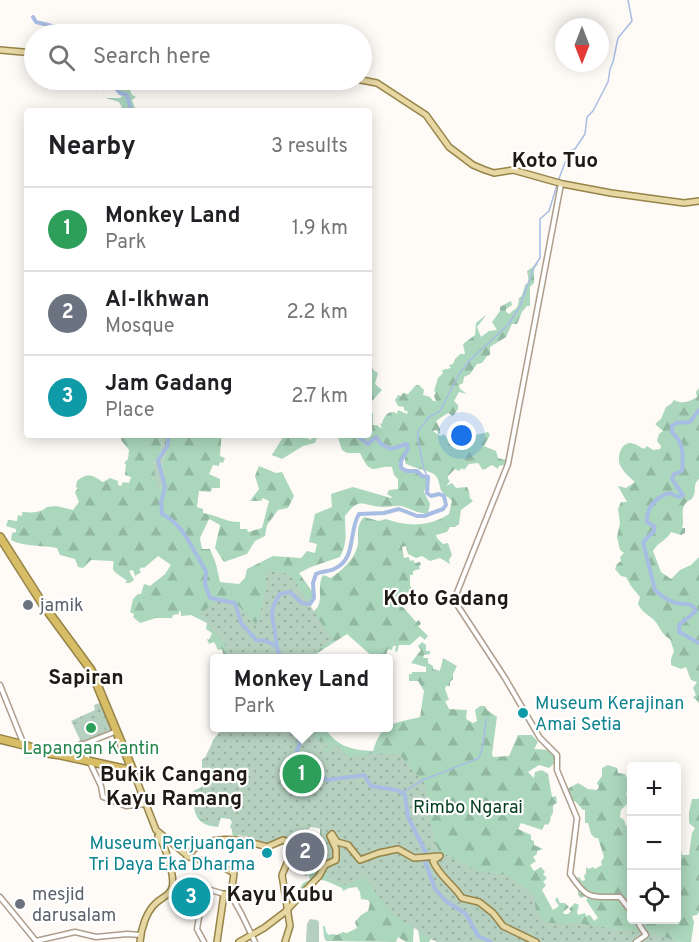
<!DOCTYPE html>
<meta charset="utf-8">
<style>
:root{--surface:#fff;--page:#f6f6f6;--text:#202124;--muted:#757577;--line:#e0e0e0;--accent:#296fc0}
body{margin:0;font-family:Overpass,sans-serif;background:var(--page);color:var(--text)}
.controls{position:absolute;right:18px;bottom:18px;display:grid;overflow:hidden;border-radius:6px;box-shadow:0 3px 15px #0003}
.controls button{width:54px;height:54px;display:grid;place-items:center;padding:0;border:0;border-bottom:2px solid var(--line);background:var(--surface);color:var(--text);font:30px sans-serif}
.compass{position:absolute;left:555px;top:18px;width:54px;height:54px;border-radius:50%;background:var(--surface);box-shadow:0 3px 15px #0003;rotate:180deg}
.you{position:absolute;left:462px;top:436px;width:21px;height:21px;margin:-15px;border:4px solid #fff;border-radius:50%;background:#1a73e8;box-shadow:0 0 0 9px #1a73e833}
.badge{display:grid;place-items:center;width:39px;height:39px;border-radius:50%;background:var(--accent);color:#fff;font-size:20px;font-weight:700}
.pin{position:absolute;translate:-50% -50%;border:3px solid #fff;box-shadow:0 2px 6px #0006}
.popup{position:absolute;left:210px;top:654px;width:183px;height:78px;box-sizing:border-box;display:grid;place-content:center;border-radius:6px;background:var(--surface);filter:drop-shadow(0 2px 4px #0005);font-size:20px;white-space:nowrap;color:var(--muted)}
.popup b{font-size:22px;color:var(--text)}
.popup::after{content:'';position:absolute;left:50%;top:100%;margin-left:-12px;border:12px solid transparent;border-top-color:var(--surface)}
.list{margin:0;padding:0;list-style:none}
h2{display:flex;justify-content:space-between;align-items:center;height:78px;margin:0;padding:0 24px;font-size:26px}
h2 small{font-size:20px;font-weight:400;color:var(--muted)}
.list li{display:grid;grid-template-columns:39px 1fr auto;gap:18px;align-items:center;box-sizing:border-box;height:84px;padding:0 24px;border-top:2px solid var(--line)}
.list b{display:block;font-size:22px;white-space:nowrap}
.list p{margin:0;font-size:20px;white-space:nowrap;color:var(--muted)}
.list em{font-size:20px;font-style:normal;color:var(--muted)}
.icon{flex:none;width:33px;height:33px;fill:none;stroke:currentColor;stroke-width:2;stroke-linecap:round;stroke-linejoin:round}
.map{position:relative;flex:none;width:699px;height:942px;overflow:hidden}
.search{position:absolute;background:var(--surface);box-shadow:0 3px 15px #0003;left:24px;top:24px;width:348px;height:66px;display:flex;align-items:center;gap:15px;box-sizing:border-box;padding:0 21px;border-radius:33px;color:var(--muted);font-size:22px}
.panel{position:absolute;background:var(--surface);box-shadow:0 3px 15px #0003;left:24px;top:108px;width:348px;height:330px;border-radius:6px}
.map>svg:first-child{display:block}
.grass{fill:url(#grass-tufts)}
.forest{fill:url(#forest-firs)}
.park{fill:url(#park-dots)}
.pitch{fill:#b5d0bf}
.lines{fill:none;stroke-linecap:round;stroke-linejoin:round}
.stream{stroke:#a8bde3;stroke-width:1.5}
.river{stroke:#a8bde3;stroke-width:4}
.minor-casing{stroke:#ae9e8c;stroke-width:7}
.major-casing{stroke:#968449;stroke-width:8}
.highway-casing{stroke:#968449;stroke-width:10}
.minor{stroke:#fff;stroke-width:4}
.major{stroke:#e6d7a3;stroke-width:5}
.highway{stroke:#d6bd66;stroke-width:7}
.worship-dot{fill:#6b7280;stroke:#fff;stroke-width:2}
.culture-dot{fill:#0f9aa8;stroke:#fff;stroke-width:2}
.leisure-dot{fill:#2e9e5b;stroke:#fff;stroke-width:2}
.labels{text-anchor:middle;stroke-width:4.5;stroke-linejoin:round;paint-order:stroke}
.worship-label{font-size:18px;fill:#5b616d;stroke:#fff;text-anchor:start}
.culture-label{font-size:18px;fill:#0d838f;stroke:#fff;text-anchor:start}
.leisure-label{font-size:18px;fill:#27864d;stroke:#fff}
.park-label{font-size:18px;fill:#043c23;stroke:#fff}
.quarter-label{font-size:21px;font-weight:bold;fill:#201a14;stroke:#fff}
</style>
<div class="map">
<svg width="699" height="942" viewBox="0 0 699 942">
<defs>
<pattern id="grass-tufts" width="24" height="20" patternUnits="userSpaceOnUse" patternTransform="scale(1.5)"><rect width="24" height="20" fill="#b5d0bf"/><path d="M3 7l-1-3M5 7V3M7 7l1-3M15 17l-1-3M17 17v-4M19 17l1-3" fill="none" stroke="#9bb2a3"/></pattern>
<pattern id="forest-firs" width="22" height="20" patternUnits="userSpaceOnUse" patternTransform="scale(1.5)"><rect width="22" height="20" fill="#abd7bc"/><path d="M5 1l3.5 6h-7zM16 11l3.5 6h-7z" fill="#93b8a1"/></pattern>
<pattern id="park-dots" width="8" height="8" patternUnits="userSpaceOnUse" patternTransform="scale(1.5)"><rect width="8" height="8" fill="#b5d0bf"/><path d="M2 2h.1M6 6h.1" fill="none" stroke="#9bb2a3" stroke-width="1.8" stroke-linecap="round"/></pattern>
</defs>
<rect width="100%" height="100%" fill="#fefaf6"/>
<!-- grass -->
<path class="grass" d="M159 435H168L167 452 161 465 165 470 160 489 157 491 153 464C161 457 164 445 159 435Z"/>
<!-- forest -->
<g class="forest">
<polygon points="89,80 120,80 118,82 122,84 124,81 127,82 132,95 136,97 132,100 136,111 124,111 119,102 106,98 120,98 124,94 107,86 103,87 98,83 96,84 99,88 96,91"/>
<path d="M539 263 534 269V283L530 287V306H527L522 312 517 324H512L506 337 490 347V355L487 356 482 363 477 364 470 374 464 377 463 383 459 385 460 389 467 394 459 392 454 401 458 405V409L453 416 448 413 436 421 440 429V433L438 434 437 430 433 431 440 436 444 434 449 441 452 438 448 434 458 425 467 429 472 436 488 432 490 435 484 446 496 451 498 458 505 460 508 456 507 464 499 466 498 469 492 465 483 470 478 463 469 464 464 470 462 468 459 471 455 469 448 476V479L450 481 446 486 452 483 456 488 467 487 469 491 470 498 473 501 461 510 459 524 455 527H450L447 532 436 535 437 538 443 544 448 543 452 555 449 560 450 564 440 558 430 561 422 556 416 558 408 554 406 546 402 547 404 558 409 557 410 561 413 560 415 563 420 562 421 565 419 566 420 569 413 571V575H410V585L413 592 411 597 402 596 400 603 404 604 403 607 416 622 419 620 421 624 418 626 428 636 425 640 420 636 410 645H399L397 652 395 651 396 646H393L392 650 388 649 386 655 383 656 387 658H374L347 634 310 658H291L311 613C327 604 315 588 323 575L331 578C343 570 359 555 358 540 358 530 357 525 364 517L379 521 386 519C407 527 429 527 449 514L452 501C449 497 443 495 441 490 439 485 439 476 432 473 423 469 413 468 405 463V456L399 463 401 470 406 472H417L421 477 429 479 424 492 430 504 428 513C419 515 410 508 401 506 395 505 388 507 382 507 362 506 360 496 345 516 345 531 348 543 340 557L311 567 299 573 314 594 309 604 296 584 272 658H224L222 649 218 650 214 642 209 644 207 639 209 640 212 633 206 629 207 623 191 615 181 616V612L179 611V614L173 615 172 618H156L140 623 133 617 134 614 130 612 133 599 138 594H141L144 584 150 586 165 574 171 565 158 556 144 568 142 567 139 570 141 572 135 576 133 570 129 571 134 580 130 583H125L127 581C123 577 114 573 113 569 113 566 114 563 113 561L91 560 83 568 78 567 75 559 60 555 57 548C42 545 24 547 11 540L12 533 16 532V529L6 526 8 520 17 521 18 515 22 516V512C32 513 40 513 47 507L56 506 73 510 79 502 75 492 78 488 76 487 77 481C89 471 94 477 103 482L110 478 118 481V485L121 486 123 482 129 483 131 477 125 475 126 464 124 463 128 459 129 450 121 440V435H159C164 445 161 457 153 464L158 490 160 489 165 470 161 465 167 452 168 435H221C222 436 220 453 220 456L225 458 223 463 220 462 219 466 213 465 209 474 220 479V488H212L211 492 199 491 197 507 203 509V513C217 515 225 522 240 522V529H247L248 532 262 528 269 501 263 498 261 501H250L259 489 255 476 259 466 276 473 282 472 294 496 288 508 278 510 267 525 265 536 255 541 247 554 224 562 215 548 220 525 209 519 200 538 202 549H210L216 564 220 582 239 584 245 578 247 569 273 556 301 558 307 551 315 553 317 544 309 542 315 514 332 507 331 494 353 487 391 498 392 497 387 494 389 490 398 489V479L394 475 392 467C374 465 372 479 360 453H347L342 450 337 435H369V372L372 368 370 363V360L373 370 378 373 375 384 382 390 372 401 370 407 373 414V425H377L382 429 380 423 382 424C383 418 387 411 394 412L397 414 398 410 407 414 408 412 404 410V407L398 406 395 400 398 395 401 396 403 393 408 394 416 385H419L424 390 423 395 430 397 433 401H436L434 396 436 392 434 391 438 378 443 373 442 370 451 368 449 365 453 364 455 359 460 354H465L463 344 475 335 476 323 487 314 477 327 481 337 489 331 497 330 492 322 500 311V307L511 301 512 305 506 309V312L510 314C515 307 518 311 519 298L522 296 525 285 529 282 527 271Z"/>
<path d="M699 388V479C692 485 697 490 693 497 691 501 688 500 685 504 680 511 685 520 682 528H685V533L681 535 671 532C667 540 658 542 653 551L661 572 671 579 680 570 691 565 699 557V703L693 697 696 695 693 688 697 682 691 680 686 667 681 669 671 665V659L674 651 670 639C660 634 660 625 653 619 647 614 642 612 638 604L640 597 631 586 626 577 621 576 615 569 617 564 621 561 620 557 624 553 620 550 617 537 620 523 618 509 621 502H627L618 486 626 488 635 482C630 478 624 472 621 467 616 460 620 443 630 443 635 443 640 447 644 449L647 446 653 450 660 449 661 446 657 441 659 434 663 431 655 424 661 419 666 407 671 404 674 400C683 405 690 401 697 397L696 392Z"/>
<polygon points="280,435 301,435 311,440 312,435 318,435 315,443 303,446 282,459 272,455 283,437"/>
<path d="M422 642 426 645V651H430V654L424 655 423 658H428V663L433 666V669L440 671 443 658 457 666 453 674V679L450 682V686H446L445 689 449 700 445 701 449 709 467 710 466 719 473 723 477 721 475 710 480 706H485L487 710 497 717 492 754 493 757 509 756 518 735H532L538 742 534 749 553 750 557 761 549 768 539 765 528 772 534 778 535 772 542 770 548 774 552 797 556 796 557 803 553 805V813L550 818 551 819 548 825 545 824 542 830 521 823 518 829 531 835V840L534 841V845L543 849 537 851V854L533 857 536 861 530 865 534 871 541 867 545 872 543 874 547 878 543 882 546 885 542 890 553 910 559 906 555 900 557 897 560 903H565L569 907 563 912 564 914H568L571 911 569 909 575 903 579 905 577 912 578 915 585 913 586 916 590 915 594 921 598 918 586 900 588 898 586 896 581 898 578 895V887L570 881 572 877 575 879 579 877 582 881 585 880 584 875 586 874V867L589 869 593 867 595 869 602 865 601 862 604 857 598 838H595L591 834 588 823H585V810H583L575 801 571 802 567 789 578 783 588 789 597 790 599 787 597 783 602 776V768L608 765 617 768 618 773 625 774 630 784 626 794 629 802 621 810 620 817 624 820 626 826H631L632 920H676L677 831 682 855H689L692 833 695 828 689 823V813L692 799H698L699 797V912L697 915 692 916 694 922 691 942 436 940 435 941 431 939 429 942H420L418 929 414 926 413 942H406L398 937 396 942 326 941 324 937 323 926H325L326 932 329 935 332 934 337 935 343 932 347 933 357 928 355 922 361 915 368 911 370 903 368 900 361 899 360 892 357 887 349 888 343 891 342 888C320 879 322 875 301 891L300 888 303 883 310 880 309 875 305 876V869H308L309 865 321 857 320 853 323 850 320 848V827L306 826 272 845 250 841V835L239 834 238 836H233L232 833 233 831 230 827 232 822 230 819 221 818 218 827C193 825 194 811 193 791L203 786 204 782 202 781V760L207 756 213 740 223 728H325C337 747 352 750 373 751 382 722 392 724 420 717L424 691 418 681H409V674H412V672H426V667L411 663 421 650 418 646Z"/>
</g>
<!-- park -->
<g class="park">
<path d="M265 571 285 573 293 578 332 640 314 653H301L303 658H226V646L200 615 219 598 236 603 256 624C262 608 269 589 265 571Z"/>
<polygon points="102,702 114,729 82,744 71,721 95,710 94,705"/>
<path d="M223 728H311C311 738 318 740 327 743L328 745 324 751 327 753 336 745 349 758 374 753 399 754 425 784 430 811 427 813 431 822 435 843 439 851 478 871 507 875 535 895V906L544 921 550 923H578L620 930 652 932 677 942H437L393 915 364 877 345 885 330 880 319 859 322 829 311 827C303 834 295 844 286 839L265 846 252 838 241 836 232 832 233 819 221 816 217 826 200 818 194 806 195 795C212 779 198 779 204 761 208 749 216 738 223 728Z"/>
</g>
<!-- pitch -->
<g class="pitch">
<polygon points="100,717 105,730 83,740 77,726"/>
<polygon points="310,919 317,920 319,922 319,942 306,942 307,924"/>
</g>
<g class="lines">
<!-- stream -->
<g class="stream">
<polyline points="61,31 64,34"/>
<polyline points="558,181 566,160 567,152 575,149 585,134 587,117 593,111 608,82 610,69 613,62 618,38 632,21 628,0"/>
<polyline points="428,477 424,470 418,440 418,431 429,417 440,411 459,374 470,360 508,325 520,306 534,267 540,258 540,219 549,211 557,185"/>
<polyline points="402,793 423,780 479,758 483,745 486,719"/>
</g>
<!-- river -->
<g class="river">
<polyline points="33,17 36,22 64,29 71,34"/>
<polyline points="99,80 101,81 104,80"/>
<polyline points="108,80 120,93 127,95 131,111"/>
<path d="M699 410 690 422 676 423 672 426V432C685 445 683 454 682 471L674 474 672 479 683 495 679 497 669 493C656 497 646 508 647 522L654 526V531L643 542 655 590C660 595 666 599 673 602 682 606 692 600 696 611L679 625V632L699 643"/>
<path d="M168 435V445L158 460 165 487 161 503 162 514C185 525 192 550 206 571L205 584 210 598 235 603 241 623 256 640 266 641 276 646"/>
<path d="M282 658C277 652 277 648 276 641 275 620 266 614 280 594L290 592 302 603 310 604 314 598 313 583 316 574C321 571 328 572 334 569 357 559 348 532 359 514L384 513 399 509 417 516H424L443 509 446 505 444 496 439 494 431 496 427 493 428 477 422 476 417 471H407L401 468V461L408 449 407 444 391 449 381 444 376 437 368 444 356 435"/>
<polyline points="293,728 300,743 297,751 301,762 327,780 364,775 371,786 397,790 405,795 408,817 426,853 425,861 435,889 446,901 466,914 478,936 491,942"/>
</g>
<defs>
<g id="minor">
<path d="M561 184 508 464 454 600 505 678 540 738 557 755V770L577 818 570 874C587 900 590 897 620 897L630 910 632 909"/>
<polyline points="0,685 24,745"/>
<polyline points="81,744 101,786 103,797 126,806 146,804"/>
<polyline points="59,754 117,731"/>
<polyline points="231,895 242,915 255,942"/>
<polyline points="0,897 36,941"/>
<polyline points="632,902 629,902 632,909"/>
<polyline points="36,941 75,932 96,937 127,934 141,935"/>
<polyline points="204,942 197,929 204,888 224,894"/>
<polyline points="636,942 646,935 640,926 638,920"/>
</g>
<g id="major">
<polyline points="0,50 34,53"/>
<polyline points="361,80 377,83 426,115 449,147 473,165 485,170 494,173 513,170 563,184 611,193 684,203 699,201"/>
<polyline points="133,771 156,830 189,857 219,865 234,873 231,895 224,894 217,942"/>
<path d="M187 856C207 832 241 839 267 847L283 840 290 843 293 849 282 875 290 926 285 942"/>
<path d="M140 942C141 929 146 912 156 903 161 898 168 896 171 890 177 880 165 845 158 836"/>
<path d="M239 942 264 928 285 912 319 876 325 865 336 860V849L330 836 332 834 337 842 348 845 360 860 379 853 398 849 414 858 440 856 433 861C439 876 453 884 462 898L479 902 493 913 503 926 536 942"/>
</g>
<g id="highway">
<polyline points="0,537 44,606 91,670 133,771"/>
<polyline points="0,739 24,745 47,753 61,755 133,771"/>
</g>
</defs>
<!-- minor casing -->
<use href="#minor" class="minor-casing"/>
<!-- major casing -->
<use href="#major" class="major-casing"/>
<!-- highway casing -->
<use href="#highway" class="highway-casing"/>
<!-- minor -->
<use href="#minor" class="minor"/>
<!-- major -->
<use href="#major" class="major"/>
<!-- highway -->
<use href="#highway" class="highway"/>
</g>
<!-- markers -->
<g class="worship-dot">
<circle cx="28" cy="605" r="6"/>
<circle cx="20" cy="904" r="6"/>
</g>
<g class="culture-dot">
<circle cx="523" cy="713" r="6"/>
<circle cx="267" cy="853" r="6"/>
</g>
<circle class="leisure-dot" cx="91" cy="728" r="6"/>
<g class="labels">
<!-- worship labels -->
<g class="worship-label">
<text x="40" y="611">jamik</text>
<text x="32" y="900">mesjid<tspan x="32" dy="21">darusalam</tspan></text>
</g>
<!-- culture labels -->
<g class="culture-label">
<text x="535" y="709">Museum Kerajinan<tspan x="535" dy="21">Amai Setia</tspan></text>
<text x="255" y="849" text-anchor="end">Museum Perjuangan<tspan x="255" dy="21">Tri Daya Eka Dharma</tspan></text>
</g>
<!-- leisure labels -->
<g class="leisure-label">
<text x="91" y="754">Lapangan Kantin</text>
</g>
<!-- park labels -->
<g class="park-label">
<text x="468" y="813">Rimbo Ngarai</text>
</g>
<!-- quarter labels -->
<g class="quarter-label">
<text x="555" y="167">Koto Tuo</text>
<text x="446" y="605">Koto Gadang</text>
<text x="86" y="684">Sapiran</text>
<text x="174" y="781">Bukik Cangang<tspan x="174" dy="24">Kayu Ramang</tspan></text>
<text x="280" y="901">Kayu Kubu</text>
</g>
</g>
</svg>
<div class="controls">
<button>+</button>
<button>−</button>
<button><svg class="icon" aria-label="locate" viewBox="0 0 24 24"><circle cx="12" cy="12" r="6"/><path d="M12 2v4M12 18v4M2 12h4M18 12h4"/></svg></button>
</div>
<svg class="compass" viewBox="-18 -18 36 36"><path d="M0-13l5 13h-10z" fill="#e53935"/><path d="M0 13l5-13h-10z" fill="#757577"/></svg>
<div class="you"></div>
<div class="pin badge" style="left:302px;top:774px;background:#2e9e5b">1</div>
<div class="popup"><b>Monkey Land</b>Park</div>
<div class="pin badge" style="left:305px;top:852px;background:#6b7280">2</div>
<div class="pin badge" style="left:191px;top:897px;background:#0f9aa8">3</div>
<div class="search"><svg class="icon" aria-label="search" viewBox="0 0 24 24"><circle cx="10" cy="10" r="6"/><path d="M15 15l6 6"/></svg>Search here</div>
<section class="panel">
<h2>Nearby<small>3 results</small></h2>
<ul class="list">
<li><span class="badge" style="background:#2e9e5b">1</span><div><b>Monkey Land</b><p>Park</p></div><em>1.9 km</em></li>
<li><span class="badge" style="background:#6b7280">2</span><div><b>Al-Ikhwan</b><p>Mosque</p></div><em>2.2 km</em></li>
<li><span class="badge" style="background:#0f9aa8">3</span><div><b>Jam Gadang</b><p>Place</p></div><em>2.7 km</em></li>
</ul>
</section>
</div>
